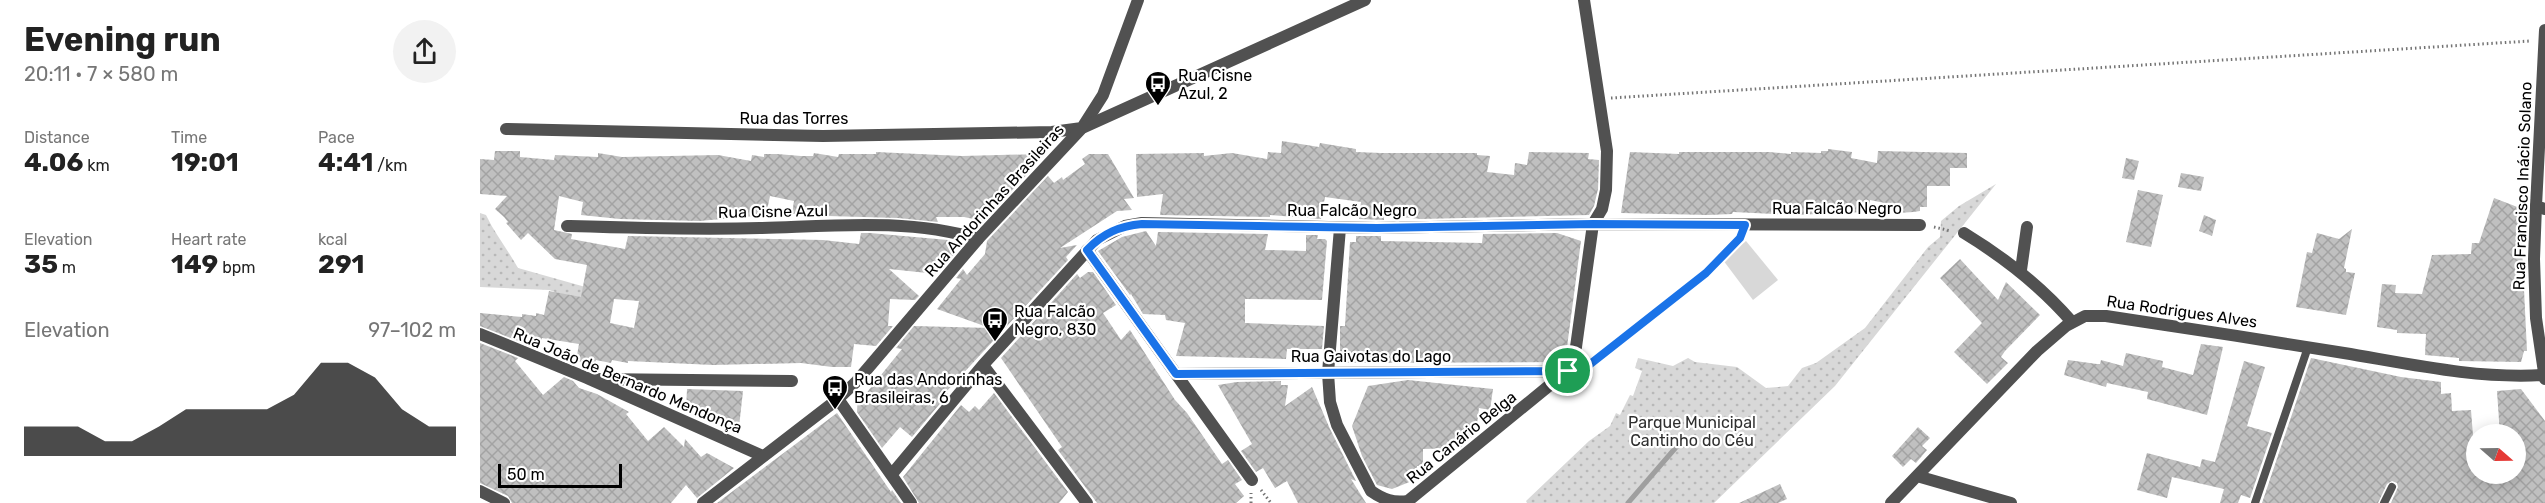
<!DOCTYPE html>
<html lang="en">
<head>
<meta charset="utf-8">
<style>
  body { margin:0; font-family:Rubik,sans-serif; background:#f2f2f2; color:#222; height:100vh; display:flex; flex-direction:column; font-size:22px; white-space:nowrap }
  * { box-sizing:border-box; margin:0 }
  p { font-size:20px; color:#767676 }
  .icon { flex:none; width:33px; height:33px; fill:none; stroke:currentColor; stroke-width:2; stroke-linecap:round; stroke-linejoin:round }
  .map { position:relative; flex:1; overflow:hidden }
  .panel { display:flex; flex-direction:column; background:#fff; width:480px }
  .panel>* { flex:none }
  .needle { width:39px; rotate:110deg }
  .tools { position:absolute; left:1986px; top:424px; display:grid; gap:12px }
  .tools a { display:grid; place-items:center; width:60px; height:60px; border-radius:50%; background:#fff; box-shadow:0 3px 15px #0003; font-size:30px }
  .scale { position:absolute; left:18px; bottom:15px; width:124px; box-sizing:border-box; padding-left:6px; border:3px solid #000; border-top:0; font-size:16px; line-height:21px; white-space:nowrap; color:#000; -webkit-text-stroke:4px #fff; paint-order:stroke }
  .pin { position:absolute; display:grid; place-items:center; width:51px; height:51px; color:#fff; margin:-26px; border:3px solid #fff; border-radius:50%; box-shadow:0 2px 6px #0007 }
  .round { display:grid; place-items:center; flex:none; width:63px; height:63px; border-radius:32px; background:#f2f2f2 }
  .overview { display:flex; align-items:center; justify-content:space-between; height:102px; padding:0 24px }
  h1 { font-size:33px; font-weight:700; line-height:45px }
  .stats { display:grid; grid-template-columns:repeat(3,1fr); gap:9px; height:102px; padding:6px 24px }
  .stats div { display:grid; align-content:center }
  .stats b { font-size:26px; font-weight:700 }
  .stats small { font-size:16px; font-weight:400 }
  .stats p { font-size:16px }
  .chart { height:168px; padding:12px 24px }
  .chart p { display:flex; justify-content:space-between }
  .chart svg { width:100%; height:108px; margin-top:6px; fill:#000; opacity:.7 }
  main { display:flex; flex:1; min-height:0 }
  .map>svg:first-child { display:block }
  .park { fill:url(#park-dots) }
  .pitch { fill:#d8d8d8 }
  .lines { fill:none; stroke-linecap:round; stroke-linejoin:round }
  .stream { stroke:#9f9f9f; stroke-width:5 }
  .building { fill:url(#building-cross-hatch); fill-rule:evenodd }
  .path { stroke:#737373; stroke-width:3; stroke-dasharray:1.5 3; stroke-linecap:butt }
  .service { stroke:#515151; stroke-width:8 }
  .minor { stroke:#515151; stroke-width:12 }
  .tertiary { stroke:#515151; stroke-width:12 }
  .route-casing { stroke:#fff; stroke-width:12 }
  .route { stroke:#1a73e8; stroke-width:8 }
  .labels { text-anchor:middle; stroke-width:4.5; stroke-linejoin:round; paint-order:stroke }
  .poi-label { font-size:16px; fill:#000; stroke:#fff; text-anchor:start }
  .street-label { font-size:16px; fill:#000; stroke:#fff }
  .park-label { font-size:16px; fill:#2f2f2f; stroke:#fff }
</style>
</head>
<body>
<main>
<section class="panel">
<div class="overview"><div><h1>Evening run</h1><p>20:11 · 7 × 580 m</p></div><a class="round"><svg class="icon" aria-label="share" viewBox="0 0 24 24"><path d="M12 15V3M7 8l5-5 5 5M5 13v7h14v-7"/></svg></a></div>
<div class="stats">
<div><p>Distance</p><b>4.06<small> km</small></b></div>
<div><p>Time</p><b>19:01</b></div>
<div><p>Pace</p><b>4:41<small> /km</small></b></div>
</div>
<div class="stats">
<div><p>Elevation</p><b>35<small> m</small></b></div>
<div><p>Heart rate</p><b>149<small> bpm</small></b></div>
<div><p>kcal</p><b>291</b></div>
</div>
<div class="chart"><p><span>Elevation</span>97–102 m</p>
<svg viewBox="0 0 160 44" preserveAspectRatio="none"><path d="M0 44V32L10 32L20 32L30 38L40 38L50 32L60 25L70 25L80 25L90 25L100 19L110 6L120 6L130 12L140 25L150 32L160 32V44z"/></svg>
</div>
</section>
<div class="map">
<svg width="2065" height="503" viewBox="0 0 2065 503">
  <defs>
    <pattern id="park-dots" width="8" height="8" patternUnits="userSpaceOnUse" patternTransform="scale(1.5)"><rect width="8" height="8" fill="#d8d8d8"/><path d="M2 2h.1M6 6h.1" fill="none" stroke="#b8b8b8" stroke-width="1.8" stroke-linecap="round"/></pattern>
    <pattern id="building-cross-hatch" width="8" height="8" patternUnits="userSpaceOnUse" patternTransform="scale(1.5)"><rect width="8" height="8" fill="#c0c0c0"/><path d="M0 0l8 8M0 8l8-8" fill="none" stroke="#a3a3a3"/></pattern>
  </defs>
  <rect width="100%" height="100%" fill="#fff"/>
  <path class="park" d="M1516 184 1355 386 1234 503H1047L1046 501 1109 441 1130 426 1136 413 1140 415 1150 395 1153 396 1162 371 1155 368 1158 358 1193 366 1208 358 1215 362 1257 367 1286 388 1308 386 1322 368 1336 363 1385 328 1448 247 1460 237 1461 221 1479 206Z
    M0 213 6 215C15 234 28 250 38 268L109 288 106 302 69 290 0 287Z"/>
  <path class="pitch" d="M1266 241 1298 280 1273 300 1243 260Z"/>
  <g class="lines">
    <path class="stream" d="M1148 503 1198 445"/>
  </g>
  <path class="building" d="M802 141 839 147 840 143 876 149V152L901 153H997V155L1010 156 1007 172 1034 175 1035 163 1047 165 1049 152 1109 153 1108 159 1119 160 1118 189 1114 206 1109 215 941 219 904 215V220L879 219 881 202 845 197 841 219 790 215V217L680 215 683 194 657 197 656 154 724 153V156L752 153 787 159 788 152 801 153Z
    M1348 149 1372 152 1371 158 1397 163 1398 151 1487 153V168H1470V186H1447V207H1440V211L1433 212 1418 213 1419 206 1390 200 1388 211 1371 213 1352 211V213L1318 215 1253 212 1252 214 1228 215 1141 213 1150 152 1199 154V152H1289L1311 154V152L1341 153V151H1348Z
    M15 151H40V157L74 160 75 155 118 157V153L142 157 238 155 271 161 272 155 284 157V154H297L321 156H333L334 153 358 157 359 154H396V152L482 156 561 154 552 166H555L503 221 484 217H456L458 222 418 218 348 216 349 212 312 214 314 201 290 196 286 215 219 221 140 219 101 215 103 202 79 196 74 230 92 234 91 239 145 249 148 236 343 240 379 244 381 233H390L468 240 475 253 457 274 409 269 439 296 435 300 410 299 408 326H413L396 346 374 344 371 367H352L321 363 233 365 148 361V363L132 360 131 363 116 360 115 365 96 361 99 344 62 338 59 349 0 326V313L42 317V314L56 316V313L64 315 69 291 101 297 107 265 75 259 48 233 41 240 26 223 28 222 24 217 15 209 27 196 0 194V159L14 160ZM134 299 159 301 154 328 130 323Z
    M609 154H628L654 198 644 199 652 210 637 211 580 248 597 245 586 257 588 260 466 392 468 394 432 437 420 427 402 448 377 412 378 392 384 396 422 349 416 348 434 326 510 328 457 309 481 279 476 278 483 269 487 275 505 254 507 241 568 176 574 183 582 177 583 180 605 164 602 159Z
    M1646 158 1659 161 1654 180 1642 178Z
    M1701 173 1724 177 1721 191 1698 187Z
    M1658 190 1683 195 1671 247 1646 242Z
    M2014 198 2040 208 2047 351H2044L2041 362 1979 361V358L1945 355 1946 334 1917 333V330L1897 327 1902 284 1916 285 1915 293 1942 294 1952 255 1991 254 1992 243H1999Z
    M1724 215 1736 220 1732 236 1719 231Z
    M1872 229 1864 268 1866 269V272L1875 273 1866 315 1816 307 1827 252 1832 253 1837 233 1859 239Z
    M666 231 676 246 678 232 788 234 785 250 826 251V235H838L837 239H845L847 241 842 300 765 299V323L844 326 842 349H807L806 359 696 356 705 323 686 320 685 315 663 314 651 294 650 295 618 251 642 237Z
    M1077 233 1101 241 1087 347 1082 362 860 363V326H865L870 242H876V236H901V241L1002 243 1003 234Z
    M1480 259 1518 300 1526 282 1560 315 1525 351 1521 357 1528 363 1507 384 1474 352 1502 323 1460 278Z
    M608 272H613L636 305 623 313 641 340 650 330 695 400 707 413 742 464 748 460 762 480 755 484 764 496 756 503H617L578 450 582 447 521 358 597 274 600 278Z
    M0 343 38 358 35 361 63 395 84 377 93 381 99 388 117 394 149 412 146 414 168 441 184 427 204 447 205 439 221 457 227 453 254 468 217 498 206 485 191 503H32L28 496 0 483Z
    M1721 344 1743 347 1727 415 1667 399 1668 392 1627 383 1626 387 1584 375 1588 360 1617 364H1620L1621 360 1643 366 1646 353 1683 361 1682 367 1713 375Z
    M1831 358 1921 377 1961 382V394L1971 393 1972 411 1991 410 1996 474H2036V435H2020L2017 391 2041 389 2065 421V503H1911L1918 487 1917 483 1912 481 1907 484 1898 503H1782Z
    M1764 361 1785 367 1767 426 1792 433 1770 498 1761 495 1758 503H1740L1744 489 1692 477 1687 498 1657 490 1667 453 1720 467 1722 459 1735 462Z
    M928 380 1013 389 1010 410 999 408 996 433 980 448 943 449V461L942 466H937V479L912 489 897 485 882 456 872 426 888 386Z
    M801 381V385H808L805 406 832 387 850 429 876 481 871 479 886 503H818L807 481 795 488 783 468 776 472 761 451 772 444 738 385 757 382Z
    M207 389 263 391 259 427 206 410Z
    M514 393 588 492 579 503H439L423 477 481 405 489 412 495 406 499 410Z
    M357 413 411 492 412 490 421 503H237Z
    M1438 427 1450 438 1442 446 1447 450 1436 463 1431 459 1423 467 1412 456Z
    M1300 484 1307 499 1298 503H1259Z"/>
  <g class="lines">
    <path class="path" d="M1131 98 2050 41
      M1454 227 1471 231
      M1104 367 1109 365 1226 273 1260 238
      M781 490 791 503
      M771 503V493"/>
    <path class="service" d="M1775 503 1828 347
      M1904 503 1912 487"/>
    <path class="minor" d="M26 129 343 136 572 132 602 128 623 95 658 0
      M2056 206 2054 259 2056 318 2065 379
      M87 226C152 228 215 230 280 228 352 226 429 218 498 239
      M860 228 848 373 850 402 857 425 891 491C904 500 913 503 928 501L1087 371 1096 347 1113 224 1122 209 1126 190 1127 151 1104 0
      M1484 233C1525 258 1560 285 1592 322
      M607 250 772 480
      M1541 270 1547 227
      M0 334 107 378 283 456
      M503 365 607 503
      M696 374 1087 371
      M112 379 312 381
      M358 399 431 503
      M412 474 503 365 617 240 645 226 662 223 896 228 1113 224 1440 225
      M1437 476 1531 503
      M0 491 24 503
      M1411 503 1557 351 1586 326 1605 316H1626C1705 328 1785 340 1864 353 1930 364 1996 379 2063 375"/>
    <path class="tertiary" d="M2065 30 2056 206 2065 209
      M223 503 358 399 377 381 498 239 602 128 885 0"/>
  </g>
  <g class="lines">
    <defs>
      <path id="route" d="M662 224 897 228 1113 224 1265 225 1260 238 1226 273 1109 365 1088 371 696 374 607 250C623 233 640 226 662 224Z"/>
    </defs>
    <use href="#route" class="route-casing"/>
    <use href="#route" class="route"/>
  </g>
  <defs>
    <symbol id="bus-pin" viewBox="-11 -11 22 30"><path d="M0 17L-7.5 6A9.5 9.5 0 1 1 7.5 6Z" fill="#000" stroke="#fff"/><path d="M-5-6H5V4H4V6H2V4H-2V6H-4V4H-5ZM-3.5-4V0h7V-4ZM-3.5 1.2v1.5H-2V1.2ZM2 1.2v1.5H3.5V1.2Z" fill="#fff"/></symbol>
  </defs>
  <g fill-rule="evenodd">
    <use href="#bus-pin" x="663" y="69" width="30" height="40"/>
    <use href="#bus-pin" x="500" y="305" width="30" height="40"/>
    <use href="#bus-pin" x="340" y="373" width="30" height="40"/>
  </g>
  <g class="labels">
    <g class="poi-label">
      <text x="698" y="81">Rua Cisne<tspan x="698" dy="18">Azul, 2</tspan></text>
      <text x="534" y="317">Rua Falcão<tspan x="534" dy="18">Negro, 830</tspan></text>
      <text x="374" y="385">Rua das Andorinhas<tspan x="374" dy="18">Brasileiras, 6</tspan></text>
    </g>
    <g class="street-label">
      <text x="314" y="124">Rua das Torres</text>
      <text transform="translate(2042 186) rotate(-88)" y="6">Rua Francisco Inácio Solano</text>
      <text transform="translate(514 200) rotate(-48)" y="6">Rua Andorinhas Brasileiras</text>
      <text x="1357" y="214">Rua Falcão Negro</text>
      <text x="872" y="216">Rua Falcão Negro</text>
      <text transform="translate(293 211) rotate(-1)" y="6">Rua Cisne Azul</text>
      <text transform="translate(1702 311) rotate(8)" y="6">Rua Rodrigues Alves</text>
      <text x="891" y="362">Rua Gaivotas do Lago</text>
      <text transform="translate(148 380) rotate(23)" y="6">Rua João de Bernardo Mendonça</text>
      <text transform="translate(981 437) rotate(-39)" y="6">Rua Canário Belga</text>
    </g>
    <g class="park-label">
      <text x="1212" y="428">Parque Municipal<tspan x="1212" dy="18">Cantinho do Céu</tspan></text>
    </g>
  </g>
</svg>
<div class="tools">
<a><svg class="needle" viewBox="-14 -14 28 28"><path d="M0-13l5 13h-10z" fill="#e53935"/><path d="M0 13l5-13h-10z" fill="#767676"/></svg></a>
</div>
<div class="scale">50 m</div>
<div class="pin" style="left:1088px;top:371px;background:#1e9e55"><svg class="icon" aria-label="arrive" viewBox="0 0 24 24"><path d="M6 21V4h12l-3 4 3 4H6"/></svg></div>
</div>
</main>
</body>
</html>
